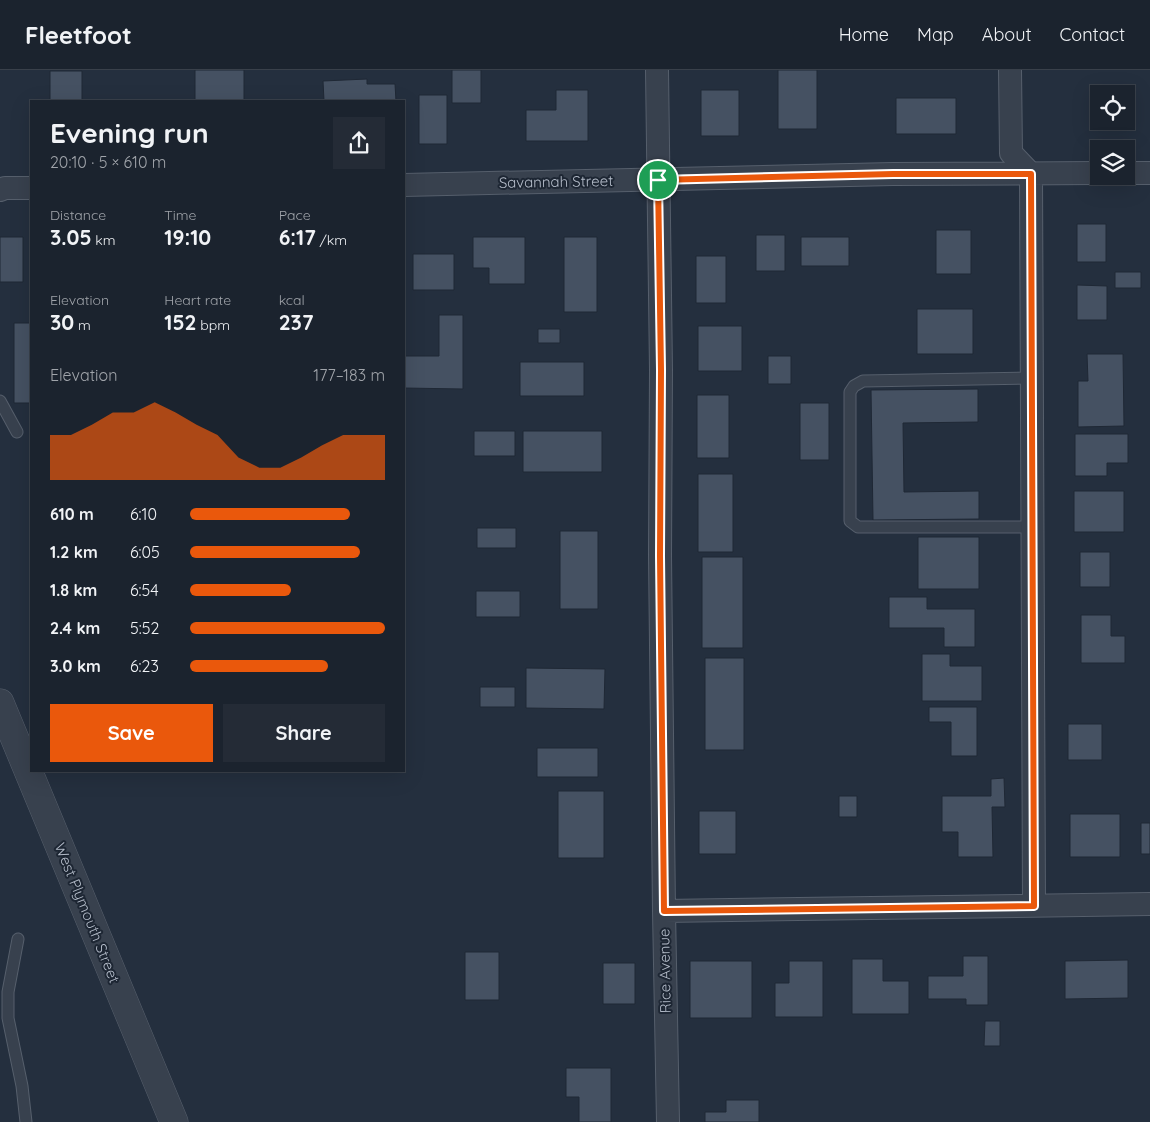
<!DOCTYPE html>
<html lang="en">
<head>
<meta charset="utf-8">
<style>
  body { margin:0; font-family:Quicksand,sans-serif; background:#242b36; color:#f1f3f6; height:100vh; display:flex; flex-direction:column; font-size:19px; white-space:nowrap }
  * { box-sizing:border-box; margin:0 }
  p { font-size:16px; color:#a0a4aa }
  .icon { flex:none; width:28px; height:28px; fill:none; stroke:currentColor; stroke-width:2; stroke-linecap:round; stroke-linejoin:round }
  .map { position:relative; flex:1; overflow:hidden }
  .side { position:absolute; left:30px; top:30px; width:375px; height:672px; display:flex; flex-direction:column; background:#1b232e; border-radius:0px; box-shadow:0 5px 20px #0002,0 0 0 1px #39404a }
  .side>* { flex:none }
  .buttons { position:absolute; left:1090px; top:15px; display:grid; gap:10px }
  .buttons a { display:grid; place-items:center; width:45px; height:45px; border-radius:0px; background:#1b232e; box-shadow:0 5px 20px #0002,0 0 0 1px #39404a; font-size:25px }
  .pin { position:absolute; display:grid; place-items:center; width:42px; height:42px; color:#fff; margin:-21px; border:2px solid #fff; border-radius:50%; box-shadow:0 1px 5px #0007 }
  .round { display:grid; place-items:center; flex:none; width:52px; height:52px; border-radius:0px; background:#242b36 }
  .head { display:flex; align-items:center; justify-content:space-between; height:85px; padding:0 20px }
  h1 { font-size:28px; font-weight:700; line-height:38px }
  .metrics { display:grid; grid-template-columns:repeat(3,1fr); gap:8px; height:85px; padding:5px 20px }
  .metrics div { display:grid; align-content:center }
  .metrics b { font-size:21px; font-weight:700 }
  .metrics small { font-size:14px; font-weight:400 }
  .metrics p { font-size:14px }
  .chart { height:140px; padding:10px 20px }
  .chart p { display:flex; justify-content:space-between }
  .chart svg { width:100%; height:90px; margin-top:5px; fill:#ea580c; opacity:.7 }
  .cta { display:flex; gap:10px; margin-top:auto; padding:10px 20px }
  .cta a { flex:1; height:58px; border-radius:0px; background:#ea580c; color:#fff; font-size:20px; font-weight:700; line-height:58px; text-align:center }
  .cta a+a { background:#242b36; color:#f1f3f6 }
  ul { padding:0 20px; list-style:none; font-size:16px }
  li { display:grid; grid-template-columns:80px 60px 1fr; align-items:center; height:38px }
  li i { height:12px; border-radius:6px; background:#ea580c }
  header { display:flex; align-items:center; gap:30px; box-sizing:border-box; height:70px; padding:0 25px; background:#1b232e; border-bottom:1px solid #39404a }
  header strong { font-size:24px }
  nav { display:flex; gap:28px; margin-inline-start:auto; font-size:18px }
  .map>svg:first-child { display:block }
  .building { fill:#455162; stroke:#1f2835 }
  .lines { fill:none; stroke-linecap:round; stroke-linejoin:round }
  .service-casing { stroke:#565f6c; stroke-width:13 }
  .minor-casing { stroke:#565f6c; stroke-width:24 }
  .tertiary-casing { stroke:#565f6c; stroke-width:29 }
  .service { stroke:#38414e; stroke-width:11 }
  .minor { stroke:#38414e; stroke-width:22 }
  .tertiary { stroke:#38414e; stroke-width:28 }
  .route-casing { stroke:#fff; stroke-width:10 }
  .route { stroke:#ea580c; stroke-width:6 }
  .labels { text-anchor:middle; stroke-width:4; stroke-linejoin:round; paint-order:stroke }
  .street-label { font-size:15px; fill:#b4bcc9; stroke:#1d2633 }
</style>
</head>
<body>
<header>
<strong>Fleetfoot</strong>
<nav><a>Home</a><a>Map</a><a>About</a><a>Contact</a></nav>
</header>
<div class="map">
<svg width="1150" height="1052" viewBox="0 0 1150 1052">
  <rect width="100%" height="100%" fill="#242f3e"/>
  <path class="building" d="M195 0H244V31H195Z
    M452 0H481V33H452Z
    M778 0H817V59H778Z
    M50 1H82V31H50Z
    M367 9V14H395L396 31H324L323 11Z
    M556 20H588V71H526V40H556Z
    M701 20H739V66H701Z
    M419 25H447V74H419Z
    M896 28H956V64H896Z
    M1077 154H1106V192H1077Z
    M936 160H971V204H936Z
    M756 165H785V201H756Z
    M0 167H23V212H0Z
    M473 167H525V214H489V198H473Z
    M564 167H597V242H564Z
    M801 167H849V196H801Z
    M413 184H454V220H413Z
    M696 186H726V233H696Z
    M1115 202H1141V218H1115Z
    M1077 215 1107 216V250H1077Z
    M917 239H973V284H917Z
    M439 245H463V319L404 318V286H439Z
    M14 253H31V333H14Z
    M698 256H742V301H698Z
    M538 259H560V273H538Z
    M1087 284H1123L1124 356 1078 357V311H1088Z
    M768 286H791V314H768Z
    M520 292H584V326H520Z
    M978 319V352L903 353 904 422 979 421V449L873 450 871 320Z
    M697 325H729V388H697Z
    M800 333H829V390H800Z
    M474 361H515V386H474Z
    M523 361H602V402H523Z
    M1075 364H1128V393H1107V406H1075Z
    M698 404H733V482H698Z
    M1074 421H1124V462H1074Z
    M477 458H516V478H477Z
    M560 461H598V539H560Z
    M918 467H979V519H918Z
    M1080 482H1110V517H1080Z
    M702 487H743V578H702Z
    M476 521H520V547H476Z
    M889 527H927V539H975V577H944V558H889Z
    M1081 545H1111V566H1125V593H1081Z
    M922 584H950V596H982V631H922Z
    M705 588H744V680H705Z
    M526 598 605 599 604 639 526 638Z
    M480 617H515V637H480Z
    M929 637H977V686H951V652H929Z
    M1068 654H1102V690H1068Z
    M537 678H598V707H537Z
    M1004 708 1005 737H992L993 787H958V762H942V726H991V709Z
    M558 721H604V788H558Z
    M839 726H857V747H839Z
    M699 741H736V784H699Z
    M1070 744H1120V787H1070Z
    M1141 753H1150V784H1141Z
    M465 882H499V930H465Z
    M963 886H988V935H966V929H928V906H963Z
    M852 889H883V911H909V944H852Z
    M1128 890V928L1065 929V891Z
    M690 891H752V948H690Z
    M789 891H823V947H775V913H789Z
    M603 893H635V934H603Z
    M985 951H1000V976H984Z
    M566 998H611V1052H579V1027H566Z
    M726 1030H759V1052H705V1042H726Z"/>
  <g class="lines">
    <defs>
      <path id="service" d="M1032 308 863 311 854 316 850 322V451L858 457H1032
        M0 331 17 362
        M18 869 8 922V948L22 1016 26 1052"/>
      <path id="minor" d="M657 0 661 300 660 486 664 841 668 1052
        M1010 0 1011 83 1031 104 1034 835
        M1126 103H1150
        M404 115 893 104 1099 103
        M0 120 5 118H31
        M664 841 1150 834"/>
      <path id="tertiary" d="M0 633 174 1052"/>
    </defs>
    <use href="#service" class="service-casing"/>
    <use href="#minor" class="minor-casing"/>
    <use href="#tertiary" class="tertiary-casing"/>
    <use href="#service" class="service"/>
    <use href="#minor" class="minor"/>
    <use href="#tertiary" class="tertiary"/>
  </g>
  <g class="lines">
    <defs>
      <path id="route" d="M893 104H1031L1034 836 664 841 660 486 661 300 658 110Z"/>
    </defs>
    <use href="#route" class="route-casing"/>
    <use href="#route" class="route"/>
  </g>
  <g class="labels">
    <g class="street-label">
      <text transform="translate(556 112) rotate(-1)" y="5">Savannah Street</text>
      <text transform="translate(87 843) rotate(68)" y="5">West Plymouth Street</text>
      <text transform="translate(665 901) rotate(-91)" y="5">Rice Avenue</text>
    </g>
  </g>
</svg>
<div class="buttons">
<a><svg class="icon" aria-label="locate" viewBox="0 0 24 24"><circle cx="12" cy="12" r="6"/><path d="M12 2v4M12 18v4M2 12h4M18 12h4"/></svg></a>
<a><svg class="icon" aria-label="layers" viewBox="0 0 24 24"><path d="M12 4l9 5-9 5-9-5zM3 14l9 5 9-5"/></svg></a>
</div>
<div class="pin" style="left:658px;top:110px;background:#1e9e55"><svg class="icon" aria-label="arrive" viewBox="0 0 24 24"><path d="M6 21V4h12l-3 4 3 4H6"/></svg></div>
<section class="side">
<div class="head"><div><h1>Evening run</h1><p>20:10 · 5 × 610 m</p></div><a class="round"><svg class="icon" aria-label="share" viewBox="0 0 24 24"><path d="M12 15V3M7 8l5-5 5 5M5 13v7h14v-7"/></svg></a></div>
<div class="metrics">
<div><p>Distance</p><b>3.05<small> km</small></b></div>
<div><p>Time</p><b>19:10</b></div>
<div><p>Pace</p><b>6:17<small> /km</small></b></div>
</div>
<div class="metrics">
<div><p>Elevation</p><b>30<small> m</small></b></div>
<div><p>Heart rate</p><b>152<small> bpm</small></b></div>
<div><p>kcal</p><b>237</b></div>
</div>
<div class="chart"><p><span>Elevation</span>177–183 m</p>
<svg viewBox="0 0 160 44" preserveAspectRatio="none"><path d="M0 44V22L10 22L20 17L30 11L40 11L50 6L60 11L70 17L80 22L90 33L100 38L110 38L120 33L130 27L140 22L150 22L160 22V44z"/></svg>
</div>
<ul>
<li><b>610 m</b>6:10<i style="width:82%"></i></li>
<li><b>1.2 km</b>6:05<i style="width:87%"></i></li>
<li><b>1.8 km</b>6:54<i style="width:52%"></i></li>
<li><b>2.4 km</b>5:52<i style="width:100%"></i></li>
<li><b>3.0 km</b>6:23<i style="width:71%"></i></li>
</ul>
<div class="cta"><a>Save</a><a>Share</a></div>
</section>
</div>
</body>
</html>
